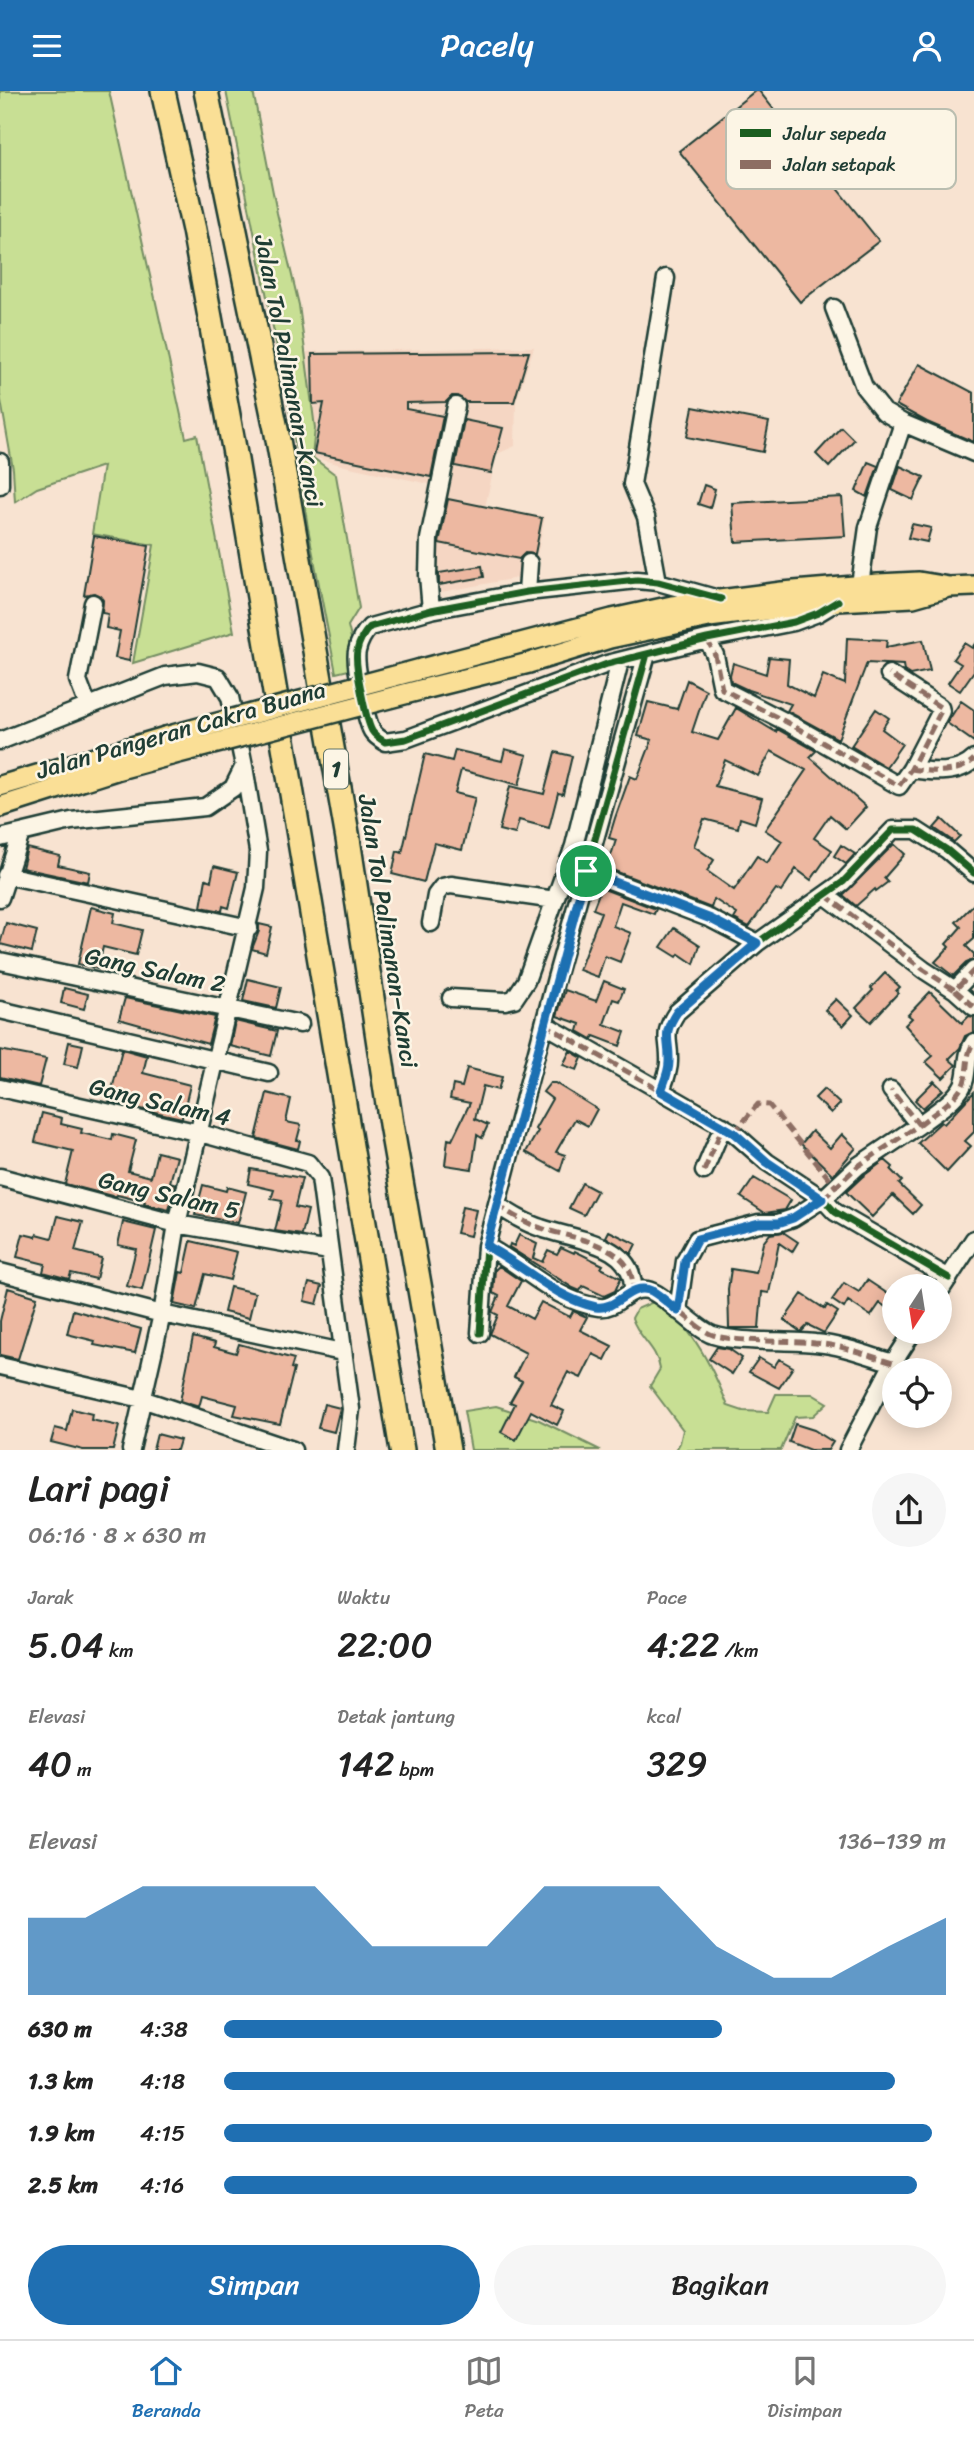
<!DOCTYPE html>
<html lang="id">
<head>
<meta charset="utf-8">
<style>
  body { margin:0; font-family:Sriracha,sans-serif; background:#f6f6f6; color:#222; height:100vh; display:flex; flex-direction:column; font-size:26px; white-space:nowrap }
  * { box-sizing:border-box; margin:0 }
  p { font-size:23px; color:#767676 }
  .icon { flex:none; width:38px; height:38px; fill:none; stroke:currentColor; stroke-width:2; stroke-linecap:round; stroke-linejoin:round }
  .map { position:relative; height:1359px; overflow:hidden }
  .panel { display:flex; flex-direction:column; background:#fff; flex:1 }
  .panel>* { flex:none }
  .needle { width:46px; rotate:192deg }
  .buttons { position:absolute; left:882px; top:1183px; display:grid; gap:14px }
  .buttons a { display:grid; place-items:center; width:70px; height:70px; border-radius:50%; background:#fff; box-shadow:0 4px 18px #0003; font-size:35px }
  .pin { position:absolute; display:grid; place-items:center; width:60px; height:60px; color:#fff; margin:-30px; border:4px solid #fff; border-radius:50%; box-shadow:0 2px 7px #0007 }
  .round { display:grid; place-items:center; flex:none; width:74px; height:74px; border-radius:37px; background:#f6f6f6 }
  .summary { display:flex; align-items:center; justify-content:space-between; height:119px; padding:0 28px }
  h1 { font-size:38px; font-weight:600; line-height:52px }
  .stats { display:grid; grid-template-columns:repeat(3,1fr); gap:10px; height:119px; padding:7px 28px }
  .stats div { display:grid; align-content:center }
  .stats b { font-size:35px; font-weight:600 }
  .stats small { font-size:19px; font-weight:400 }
  .stats p { font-size:19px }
  .chart { height:196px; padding:14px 28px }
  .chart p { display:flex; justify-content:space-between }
  .chart svg { width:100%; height:126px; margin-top:7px; fill:#1f6fb2; opacity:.7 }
  .primary-button { display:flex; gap:14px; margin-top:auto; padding:14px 28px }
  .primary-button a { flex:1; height:80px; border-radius:42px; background:#1f6fb2; color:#fff; font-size:28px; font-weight:600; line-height:80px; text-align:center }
  .primary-button a+a { background:#f6f6f6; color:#222 }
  ul { padding:0 28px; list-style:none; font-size:23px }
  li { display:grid; grid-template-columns:112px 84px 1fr; align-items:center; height:52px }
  li i { height:18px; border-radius:9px; background:#1f6fb2 }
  header { display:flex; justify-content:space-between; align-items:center; height:91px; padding:0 28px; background:#1f6fb2; color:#fff; font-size:32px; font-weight:600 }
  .tab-bar { display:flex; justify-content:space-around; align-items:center; height:98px; border-top:2px solid #e0e0e0; background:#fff; font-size:19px; color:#767676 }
  .tab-bar a { display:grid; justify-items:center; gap:4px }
  .tab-bar .current { color:#1f6fb2 }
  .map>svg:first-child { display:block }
  .built { fill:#f5d6c3 }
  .green { fill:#c8df94; stroke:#748e64; stroke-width:2 }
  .building { fill:#edb8a1; stroke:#1f3d34; stroke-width:2; fill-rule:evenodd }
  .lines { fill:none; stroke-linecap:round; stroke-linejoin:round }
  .minor-casing { stroke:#1f3d34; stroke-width:21 }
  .major-casing { stroke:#1f3d34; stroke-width:24 }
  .highway-casing { stroke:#1f3d34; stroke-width:28 }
  .minor { stroke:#fcf5e5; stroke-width:16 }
  .major { stroke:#fadf96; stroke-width:19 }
  .highway { stroke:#fadf96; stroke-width:23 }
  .major-bridge-casing { stroke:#1f3d34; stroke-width:24; stroke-linecap:butt }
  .major-bridge { stroke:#fadf96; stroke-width:19 }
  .quiet { stroke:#8d6e63; stroke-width:5; stroke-dasharray:10 5; stroke-linecap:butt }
  .cycleway-casing { stroke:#fcf5e5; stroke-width:11 }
  .cycleway { stroke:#1b5e20; stroke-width:7 }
  .route-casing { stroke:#fff; stroke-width:14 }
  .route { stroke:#1f6fb2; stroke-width:9 }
  .labels { text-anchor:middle; stroke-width:5; stroke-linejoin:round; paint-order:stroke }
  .shield { fill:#fcf5e5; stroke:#617469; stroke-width:2 }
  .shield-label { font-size:23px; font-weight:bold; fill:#1f3d34 }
  .street-label { font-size:24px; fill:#1f3d34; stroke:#fcf5e5 }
  .key { fill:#fcf5e5; stroke:#babeb0; stroke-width:2 }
  .key-label { font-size:19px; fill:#1f3d34 }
</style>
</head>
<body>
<header><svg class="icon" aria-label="menu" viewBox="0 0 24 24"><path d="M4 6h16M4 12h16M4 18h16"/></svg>Pacely<svg class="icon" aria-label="person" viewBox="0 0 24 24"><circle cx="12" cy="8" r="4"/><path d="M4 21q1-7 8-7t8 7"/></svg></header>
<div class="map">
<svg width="974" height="1359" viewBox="0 0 974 1359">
  <rect width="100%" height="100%" fill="#f8e3d1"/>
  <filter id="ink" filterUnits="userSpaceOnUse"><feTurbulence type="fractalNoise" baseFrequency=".0143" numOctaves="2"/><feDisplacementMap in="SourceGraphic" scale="14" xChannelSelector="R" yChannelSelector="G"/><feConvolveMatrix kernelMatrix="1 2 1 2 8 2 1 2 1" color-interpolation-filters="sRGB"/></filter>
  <g filter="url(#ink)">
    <path class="built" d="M534 256 516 310 515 355 497 363 485 416 545 426 533 484 420 505 418 482 434 394 345 375 312 366 315 337 307 261Z"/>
    <path class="green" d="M0 0H109L186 347 197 344 234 541 133 572 154 454 92 443 103 375 37 397 15 411 13 378 0 304Z
      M226 0H253L277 122 299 214 315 337 312 366 336 384 359 517 348 535 352 551 353 578 336 582 308 437 292 332Z
      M653 1211C688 1225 714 1280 728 1315L743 1320 768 1321 776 1303H812L827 1312 813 1325 795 1326 781 1359H676L680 1352 683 1339 650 1295 660 1278C657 1256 639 1248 632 1227L637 1218Z
      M496 1315 539 1329 600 1359H471L464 1320Z"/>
    <path class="building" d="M755 0H759L879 150 800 211 679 60Z
      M529 261 514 311H466L457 305H452L446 311 406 312V318L443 325 431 386 314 362 324 312 313 313 312 263Z
      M919 273 974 302V351L927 331 896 314Z
      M693 316 769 331 763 361 687 346Z
      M464 329 503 337 491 382 455 375Z
      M841 336 854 349 829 376 816 363Z
      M868 371 878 375 867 406 856 400Z
      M900 375 924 386 913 409 892 399Z
      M704 394 715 398 710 417 698 413Z
      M842 406 845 445 735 451 732 412Z
      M448 408 542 427 535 463 525 462 519 468 439 452Z
      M912 433 931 437 927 451 908 447Z
      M94 445 149 455 129 570 115 567 120 540 106 537 108 523 102 522 103 509 100 505 94 502 84 504Z
      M482 475 484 486 439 494V482Z
      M847 547 887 549 886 556 923 549 930 580 910 584 904 580 903 574 867 572 838 648 787 620 791 613 748 599 731 591 730 584 733 572 766 583 769 566 789 568 787 593 814 607 823 584 845 593Z
      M964 552 972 557 974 554V580L960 600 948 592 961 573 953 568Z
      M687 589 706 599 692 641 718 649 736 617 776 641 777 638 816 660 810 666 866 716 846 738 830 724 814 747 832 759 811 789 796 778 781 801 776 798 749 836 734 828 737 823 714 808 711 817 607 777 616 749 609 747 615 727 630 685 637 688 652 649 638 645 648 611 677 618ZM771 660 806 679 765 739 782 750 767 772 757 765 734 799 707 780 714 769 694 755 704 728 738 737 740 727 755 732 762 707 715 695 725 669 758 685Z
      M961 610 974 619V651L947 632Z
      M876 618 889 627 882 638 902 653 886 676 851 655Z
      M505 658 527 664 519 694 461 679 455 702 475 707 462 759 434 752 424 791 392 783 397 760 402 762 425 663 452 670 455 659 502 670Z
      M555 661 572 665 563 703 558 702 549 737 519 729 515 743 499 739 510 695 544 703Z
      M942 728 960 745 954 751 934 737Z
      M894 753 905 763 884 787 888 791 876 800 875 798 856 815 843 804Z
      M841 754 855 763 846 773 834 765Z
      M27 757 60 765 58 774 90 781 88 791 22 777Z
      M214 775 238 781 229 817 223 815 222 820 201 816 206 788 211 790Z
      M601 797 656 818 654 823 621 811 613 835 631 842 620 871 605 865 598 886 579 879 601 821 593 818Z
      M974 813V848L966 855 974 863V869L966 872 953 885 935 871 949 856 946 853 961 836 956 831Z
      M91 816 115 822 113 832 142 839 136 864 103 856 98 878 78 873Z
      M6 832 37 840 32 861 0 853Z
      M259 833 272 836 266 862 252 858 259 840Z
      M674 837 700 854 694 873 679 863 677 866 661 856Z
      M885 882 900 896 896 900 898 902 871 931 856 917 873 899 871 897Z
      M248 888 281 896 276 917 243 910Z
      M604 890 624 898 619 910 613 908 604 933 625 941 620 955 594 945 592 948 578 940 580 933 557 925 565 899 596 910Z
      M64 897 88 903 84 918 61 912Z
      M930 901 962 932 969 925 974 926V941L965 945 960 957 949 968 956 974 943 987 926 971 933 965 905 934 912 927 908 924Z
      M125 907 215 926 208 953 119 928Z
      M836 908 853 924 843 935 825 919Z
      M235 930 277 940 271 965 230 955Z
      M69 951 83 954 78 976 64 973Z
      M122 958 147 965 143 982 190 994 182 1027 109 1011Z
      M0 959 46 968 39 995 0 986Z
      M570 960 582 967 577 979 563 974Z
      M467 977 502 986 498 999 483 995 475 1028 488 1034 482 1047 477 1044 472 1078 445 1074 448 1048 452 1049 470 1012 450 1008 453 994 462 996Z
      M934 990 943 999 923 1017 915 1009Z
      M550 992H555L597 1018 588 1035 575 1028 556 1061 565 1064 560 1080 526 1061 538 1040 535 1038 552 1008 543 1001Z
      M824 998 840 1013 831 1022 815 1007Z
      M974 1001V1041L965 1050 971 1055 947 1081 918 1052 941 1031 944 1033Z
      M267 1002 291 1008 286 1031 301 1034 297 1049 300 1050 298 1058 256 1047Z
      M42 1022 62 1027 61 1033 82 1038 81 1042 112 1049 113 1043 136 1049 128 1080 151 1086 157 1061 177 1066 170 1091 176 1093 169 1119 144 1113 145 1111 117 1104 116 1106 65 1093 73 1060 35 1051Z
      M812 1040 830 1057 842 1043 856 1057 833 1084 801 1053Z
      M885 1069 893 1076 891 1079 902 1090 899 1093 921 1114 913 1123 893 1104 872 1126 846 1101 862 1086Z
      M251 1078 302 1087 295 1116 308 1119 302 1144 275 1140 282 1110 271 1108 274 1099 248 1093Z
      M754 1087 791 1109 785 1119 765 1122 741 1106Z
      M582 1092 597 1100 584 1124 569 1117Z
      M203 1094 226 1100 227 1096 246 1101 238 1132 195 1124Z
      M462 1116 476 1119 470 1145 456 1142Z
      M58 1125 83 1131 75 1160 101 1167 96 1188 71 1182 69 1188 43 1181 45 1173 17 1166 23 1143 36 1146 37 1143 52 1147Z
      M123 1131 156 1139 142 1199 127 1195 136 1158 118 1154Z
      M609 1140 636 1153 631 1163 606 1146Z
      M783 1141 798 1151 792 1161 779 1152 769 1202 762 1201 759 1237H729L728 1198 731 1178 756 1182 763 1152 770 1143Z
      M519 1144 537 1153 533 1167 542 1171 548 1159 557 1163 561 1156 574 1162 575 1160 603 1174 601 1177 621 1187 615 1200 604 1205 583 1195 580 1200 573 1197 509 1156 510 1153 514 1155Z
      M191 1150 237 1161 230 1189 205 1183 196 1218 174 1213 180 1181 184 1182Z
      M499 1175 521 1190 508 1215 532 1228 541 1211 570 1226 573 1220 587 1226 580 1239 612 1255 605 1269 593 1263 581 1287 568 1281 551 1314 564 1320 557 1334 531 1320 516 1349 501 1341 515 1313 510 1311 522 1290 514 1286 526 1262 490 1243 498 1224 492 1221 499 1205 493 1202 495 1179Z
      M867 1189 894 1207V1222L880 1212 871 1225 848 1210 844 1217 832 1209 844 1192 859 1201Z
      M309 1192 322 1195 317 1213 304 1210Z
      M230 1196 255 1202 249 1227 224 1221Z
      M8 1197 37 1206 18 1268 0 1264V1230Z
      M802 1203 825 1218 827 1214 838 1221 824 1242 808 1234 801 1241 784 1229Z
      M73 1219 141 1238 135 1262 94 1254 95 1250 67 1243Z
      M193 1246 215 1252 214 1256 236 1262 239 1253 294 1268 291 1277 294 1278 280 1333 234 1324 237 1314 202 1305 199 1316 180 1310Z
      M717 1256 729 1258 742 1267 732 1283 709 1268Z
      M759 1267 774 1276 779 1268 793 1276 779 1297 749 1281Z
      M324 1313 340 1317 334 1341 318 1337Z
      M72 1318 92 1323 91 1329 119 1335 113 1359H83L51 1351 55 1337 67 1340Z
      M795 1333 814 1339 833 1351 828 1359H810L789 1351Z
      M157 1343 180 1349 177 1359H153Z"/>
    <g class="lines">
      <defs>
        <path id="minor" d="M834 217 864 296 884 321 903 332 974 362
          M0 371V394
          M658 491 646 426 632 393 666 187
          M860 494 868 436 903 332
          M527 501 529 472
          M715 507 658 491 637 489 527 501 431 519 370 536C363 543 359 550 357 560 354 572 366 629 372 640 375 645 380 648 385 651L406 648 607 573 707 548 794 531 818 522 833 513
          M431 519 428 484 429 448 456 315
          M707 548 715 564 722 598 792 634 899 695 911 678 941 620 940 616 889 583
          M88 615 78 589 93 512
          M0 650 165 585 198 581 218 586 230 606 244 675 233 697 205 716 71 730 0 747
          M911 678C931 681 959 684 974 668
          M586 780 711 828 757 852
          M6 784 249 837
          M825 804 924 879 955 899 974 879
          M0 807 21 742
          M431 832 436 804 442 796 451 794 555 809
          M0 870 300 933
          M955 899 974 916
          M451 907 505 910 514 908 526 890 574 755 620 570
          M0 919 269 982
          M544 933 661 1000
          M0 997 200 1042 308 1072 320 1087 351 1318 346 1359
          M919 1034C933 1022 961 1007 965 988 968 975 966 962 974 951
          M704 1080 723 1035
          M0 1086 177 1133 329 1160
          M497 1114C511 1123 525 1132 541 1137 575 1149 635 1152 633 1199
          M486 1155C523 1174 556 1211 599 1216 617 1219 627 1195 647 1199 663 1201 695 1238 713 1244 739 1252 787 1249 815 1252 842 1254 867 1264 893 1272
          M0 1181 162 1223 342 1261
          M949 1187 835 1121 823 1108 767 1071 734 1042 661 1000C664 991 669 981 669 971 670 947 661 945 677 921L757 852 843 791 893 739H916L947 759 974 782
          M940 1200 974 1148
          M678 1220 685 1170 697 1148 759 1132H778L793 1127 823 1108 858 1075 919 1034 891 999
          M480 1242 486 1155 556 887 647 563
          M0 1275 142 1308 293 1359
          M131 1359 162 1223 177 1133 256 797 258 760 244 675
          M848 1359 893 1272 913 1241"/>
        <path id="major" d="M421 578 612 528 672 515 782 501 878 493 919 491 949 496 974 495
          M424 598 529 572 610 547 709 526 838 510 913 506 945 497
          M0 695 165 646
          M0 716 116 679 171 664"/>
        <path id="highway" d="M163 0 194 139 234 357 402 1359
          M206 0 277 343 297 457 348 748 391 1033 448 1359"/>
      </defs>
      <use href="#minor" class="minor-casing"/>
      <use href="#major" class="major-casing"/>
      <use href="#highway" class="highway-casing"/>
      <use href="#minor" class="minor"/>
      <use href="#major" class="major"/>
      <use href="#highway" class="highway"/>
      <defs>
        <path id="major-bridge" d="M165 646 421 578
          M171 664 424 598"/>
      </defs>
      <use href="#major-bridge" class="major-bridge-casing"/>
      <use href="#major-bridge" class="major-bridge"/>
      <path class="quiet" d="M707 548 715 564 722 598 792 634 899 695 911 678 941 620 940 616 889 583
        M911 678C931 681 959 684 974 668
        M586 780 711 828 757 852
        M825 804 924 879 955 899 974 879
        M955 899 974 916
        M544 933 661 1000
        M919 1034C933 1022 961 1007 965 988 968 975 966 962 974 951
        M734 1042 758 1013 769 1014 836 1096
        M704 1080 723 1035
        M497 1114C511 1123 525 1132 541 1137 575 1149 635 1152 633 1199
        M486 1155C523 1174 556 1211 599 1216 617 1219 627 1195 647 1199 663 1201 695 1238 713 1244 739 1252 787 1249 815 1252 842 1254 867 1264 893 1272
        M678 1220 685 1170 697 1148 759 1132H778L793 1127 823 1108 858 1075 919 1034 891 999"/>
      <defs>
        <path id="cycleway" d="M721 508 658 491 637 489 527 501 431 519 370 536C363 543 359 550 357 560 354 572 366 629 372 640 375 645 380 648 385 651L406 648 607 573 707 548 794 531 818 522 838 510
          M949 1187 835 1121 823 1108 767 1071 734 1042 661 1000C664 991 669 981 669 971 670 947 661 945 677 921L757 852 843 791 893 739H916L947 759 974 782
          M480 1242 486 1155 556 887 647 563"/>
      </defs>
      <use href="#cycleway" class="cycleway-casing"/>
      <use href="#cycleway" class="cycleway"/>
    </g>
  </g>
  <g class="lines" filter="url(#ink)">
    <defs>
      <path id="route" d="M586 780 711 828 757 852 677 921C661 945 670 947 669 971 669 981 664 991 661 1000L734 1042 767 1071 822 1108 793 1127 778 1132H759L697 1148 685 1170 678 1220C670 1214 661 1205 652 1200 630 1190 617 1220 596 1216 554 1207 524 1174 486 1155Z"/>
    </defs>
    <use href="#route" class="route-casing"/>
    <use href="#route" class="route"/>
  </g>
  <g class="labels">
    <rect class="shield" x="324" y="658.5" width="24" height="39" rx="5"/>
    <g class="shield-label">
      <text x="336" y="686">1</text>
    </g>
    <g class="street-label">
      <text transform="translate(289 280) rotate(79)" y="8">Jalan Tol Palimanan–Kanci</text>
      <text transform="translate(181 639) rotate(-16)" y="8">Jalan Pangeran Cakra Buana</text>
      <text transform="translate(388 840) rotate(81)" y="8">Jalan Tol Palimanan–Kanci</text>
      <text transform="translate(155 879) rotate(12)" y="8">Gang Salam 2</text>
      <text transform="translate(160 1011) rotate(13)" y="8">Gang Salam 4</text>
      <text transform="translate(169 1104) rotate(13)" y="8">Gang Salam 5</text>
    </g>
  </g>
  <rect x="726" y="18" width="230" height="80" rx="10" class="key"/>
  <rect x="740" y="38" width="31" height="8" fill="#1b5e20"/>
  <rect x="740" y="69" width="31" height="9" fill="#8d6e63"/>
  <g class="key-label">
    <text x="783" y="49">Jalur sepeda</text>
    <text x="783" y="80">Jalan setapak</text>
  </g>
</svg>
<div class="buttons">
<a><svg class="needle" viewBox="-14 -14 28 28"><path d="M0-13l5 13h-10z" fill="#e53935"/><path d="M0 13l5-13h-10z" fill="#767676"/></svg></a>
<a><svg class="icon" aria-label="locate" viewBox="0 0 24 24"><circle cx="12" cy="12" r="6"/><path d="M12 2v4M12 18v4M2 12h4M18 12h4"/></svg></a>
</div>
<div class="pin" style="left:586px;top:780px;background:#1e9e55"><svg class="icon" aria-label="arrive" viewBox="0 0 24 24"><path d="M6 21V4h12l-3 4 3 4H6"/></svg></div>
</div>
<section class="panel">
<div class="summary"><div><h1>Lari pagi</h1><p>06:16 · 8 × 630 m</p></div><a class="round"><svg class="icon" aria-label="share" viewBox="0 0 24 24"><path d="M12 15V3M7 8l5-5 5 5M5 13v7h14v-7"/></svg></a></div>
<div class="stats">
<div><p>Jarak</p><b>5.04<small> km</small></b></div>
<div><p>Waktu</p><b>22:00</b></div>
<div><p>Pace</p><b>4:22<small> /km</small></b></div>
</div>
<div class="stats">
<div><p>Elevasi</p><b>40<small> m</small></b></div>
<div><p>Detak jantung</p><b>142<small> bpm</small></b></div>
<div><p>kcal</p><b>329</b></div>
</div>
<div class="chart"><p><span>Elevasi</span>136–139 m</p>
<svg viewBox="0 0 160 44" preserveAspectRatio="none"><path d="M0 44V17L10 17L20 6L30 6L40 6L50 6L60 27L70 27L80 27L90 6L100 6L110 6L120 27L130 38L140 38L150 27L160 17V44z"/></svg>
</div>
<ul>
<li><b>630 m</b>4:38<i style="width:69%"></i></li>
<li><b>1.3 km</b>4:18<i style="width:93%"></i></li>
<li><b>1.9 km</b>4:15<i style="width:98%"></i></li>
<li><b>2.5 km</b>4:16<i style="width:96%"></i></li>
</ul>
<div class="primary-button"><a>Simpan</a><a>Bagikan</a></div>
</section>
<nav class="tab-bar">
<a class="current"><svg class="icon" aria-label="home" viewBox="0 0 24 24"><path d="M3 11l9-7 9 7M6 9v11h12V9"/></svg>Beranda</a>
<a><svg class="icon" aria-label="map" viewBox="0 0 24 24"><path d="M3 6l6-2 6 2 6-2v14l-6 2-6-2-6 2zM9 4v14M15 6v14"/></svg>Peta</a>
<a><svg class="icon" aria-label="saved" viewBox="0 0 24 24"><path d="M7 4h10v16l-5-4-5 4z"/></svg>Disimpan</a>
</nav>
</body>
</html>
